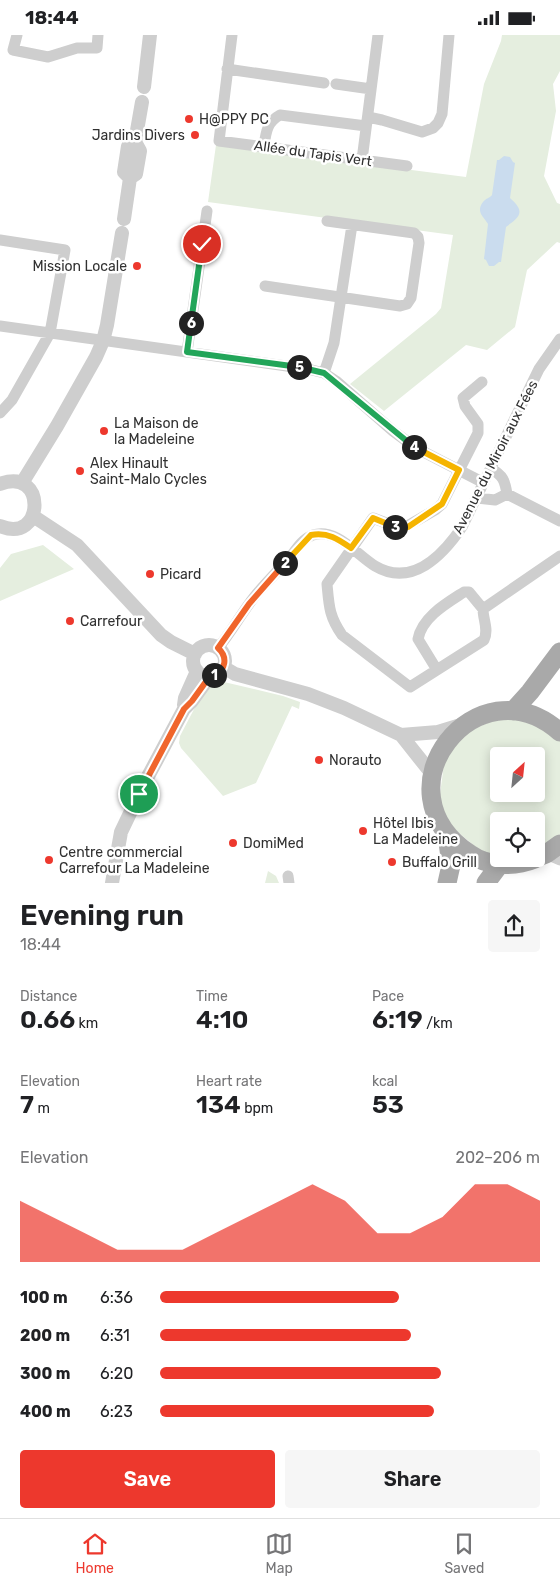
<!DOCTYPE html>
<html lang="en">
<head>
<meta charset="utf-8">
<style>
  body { margin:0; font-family:Rubik,sans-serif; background:#f6f6f6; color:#202124; height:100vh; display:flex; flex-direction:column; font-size:19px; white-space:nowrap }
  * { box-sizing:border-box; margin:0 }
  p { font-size:16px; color:#757577 }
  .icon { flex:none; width:28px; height:28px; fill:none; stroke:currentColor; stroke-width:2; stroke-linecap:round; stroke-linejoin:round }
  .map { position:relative; height:848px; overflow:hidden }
  .side { display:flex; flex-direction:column; background:#fff; flex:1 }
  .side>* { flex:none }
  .needle { width:32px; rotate:27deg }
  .fabs { position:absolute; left:490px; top:712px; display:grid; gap:10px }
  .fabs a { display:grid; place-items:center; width:55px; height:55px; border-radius:5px; background:#fff; box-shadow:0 2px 12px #0003; font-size:25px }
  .pin { position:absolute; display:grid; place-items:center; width:42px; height:42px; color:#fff; margin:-21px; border:2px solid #fff; border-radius:50%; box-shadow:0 1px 5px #0007 }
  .km { position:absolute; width:25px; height:25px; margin:-12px; border-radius:50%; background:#222; color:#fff; font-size:14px; line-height:25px; text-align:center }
  .round { display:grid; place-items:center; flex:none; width:52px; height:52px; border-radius:5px; background:#f6f6f6 }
  .summary { display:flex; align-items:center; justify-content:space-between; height:85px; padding:0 20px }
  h1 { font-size:28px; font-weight:600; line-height:38px }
  .stats { display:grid; grid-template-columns:repeat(3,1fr); gap:8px; height:85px; padding:5px 20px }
  .stats div { display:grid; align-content:center }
  .stats b { font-size:25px; font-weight:600 }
  .stats small { font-size:14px; font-weight:400 }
  .stats p { font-size:14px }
  .chart { height:140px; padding:10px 20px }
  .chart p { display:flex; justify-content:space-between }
  .chart svg { width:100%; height:90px; margin-top:5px; fill:#ed382d; opacity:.7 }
  .primary-button { display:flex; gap:10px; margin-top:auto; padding:10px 20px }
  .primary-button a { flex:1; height:58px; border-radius:5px; background:#ed382d; color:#fff; font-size:20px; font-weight:600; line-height:58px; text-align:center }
  .primary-button a+a { background:#f6f6f6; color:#202124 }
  ul { padding:0 20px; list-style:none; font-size:16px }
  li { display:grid; grid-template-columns:80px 60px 1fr; align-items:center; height:38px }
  li i { height:12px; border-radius:6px; background:#ed382d }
  .status { display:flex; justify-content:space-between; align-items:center; height:35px; padding:0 25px; background:#fff; direction:ltr }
  .status svg { height:14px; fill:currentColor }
  .tabs { display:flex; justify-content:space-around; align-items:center; height:70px; border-top:1px solid #e0e0e0; background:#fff; font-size:14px; color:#757577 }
  .tabs a { display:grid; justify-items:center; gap:2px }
  .tabs .active { color:#ed382d }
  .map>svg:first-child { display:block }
  .green { fill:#e5eedf; fill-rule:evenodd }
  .water { fill:#cadcee }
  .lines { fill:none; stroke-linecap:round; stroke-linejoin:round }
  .minor { stroke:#cecece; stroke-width:11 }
  .tertiary { stroke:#cecece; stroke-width:14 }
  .primary { stroke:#a9a9a9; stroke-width:19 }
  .split-1-casing { stroke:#fff; stroke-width:10 }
  .split-2-casing { stroke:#fff; stroke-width:10 }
  .split-3-casing { stroke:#fff; stroke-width:10 }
  .split-4-casing { stroke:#fff; stroke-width:10 }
  .split-5-casing { stroke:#fff; stroke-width:10 }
  .split-6-casing { stroke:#fff; stroke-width:10 }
  .split-7-casing { stroke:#fff; stroke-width:10 }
  .split-1 { stroke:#f0652b; stroke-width:6 }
  .split-2 { stroke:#f0652b; stroke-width:6 }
  .split-3 { stroke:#f5b400; stroke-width:6 }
  .split-4 { stroke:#f5b400; stroke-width:6 }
  .split-5 { stroke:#22a559; stroke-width:6 }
  .split-6 { stroke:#22a559; stroke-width:6 }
  .split-7 { stroke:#22a559; stroke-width:6 }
  .poi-dot { fill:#ed382d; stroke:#fff; stroke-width:2 }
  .labels { text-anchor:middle; stroke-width:5; stroke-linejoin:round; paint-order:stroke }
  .poi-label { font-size:14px; fill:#313131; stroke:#fff; text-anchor:start }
  .street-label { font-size:14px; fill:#313131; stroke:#fff }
</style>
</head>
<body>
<div class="status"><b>18:44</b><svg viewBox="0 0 49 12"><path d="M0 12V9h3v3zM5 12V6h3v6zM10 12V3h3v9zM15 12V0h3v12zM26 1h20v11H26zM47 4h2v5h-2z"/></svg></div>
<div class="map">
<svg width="560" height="848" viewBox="0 0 560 848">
  <rect width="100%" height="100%" fill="#fff"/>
  <path class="green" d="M502 0H560V36L553 49 556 76 544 141 557 168 560 169V208L557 207 527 235 515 292 487 315 466 310 384 376 350 349 436 279 441 273 453 200 208 167 216 110 466 142 484 49 501 6Z
    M43 510 74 534 0 566V533L11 519Z
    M224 647 283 661 300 667 299 674 292 671 256 748 223 761 181 713 179 708 180 701 203 657 209 651Z
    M500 682 523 683 560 705V799L549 810 536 816V786H499V822L483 818 447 788 439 767 445 721 458 702ZM499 721H536V759H499Z
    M268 836 276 841 279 848H265Z"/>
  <path class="water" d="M504 121 510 122 513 127 515 128 510 163C512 165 516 168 518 172 524 182 510 188 506 192L501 227H499L494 231H489L486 225 484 224 488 189C485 183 475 177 483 167 486 163 490 163 492 160L497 125H499Z"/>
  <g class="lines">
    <path class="minor" d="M17 0 13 15 48 22 77 13H97L98 0
      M232 0 219 106 407 131
      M227 34 324 48
      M336 49 371 54
      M368 82 382 85 422 97 433 93 438 88 442 79 449 0
      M264 111C266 97 267 87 280 80L366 91
      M362 125 378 0
      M0 205 65 215 50 298 12 365 0 378
      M265 251 400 271 407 269 411 263 419 208 418 202 414 198 327 186
      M0 291 308 334 324 338 336 346 393 396 416 413 484 448
      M187 317 207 176
      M324 338 334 308 352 190
      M482 347 463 363 465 371 478 389V398L442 469 435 475 402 494 373 483 327 549C329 571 329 581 342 600L410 652 484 605C489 594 483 585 483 574L560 521
      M491 434C503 440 505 446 507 459
      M507 459 560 486
      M477 463 495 465 507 459
      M218 613C230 599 238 584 249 569 260 553 275 539 289 524 295 516 303 503 313 500 336 492 358 521 375 531 412 553 443 520 462 492L539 334 560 304
      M437 635 418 604C422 582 447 568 464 557H469L483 574
      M546 819 560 825
      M288 841 289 848"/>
    <path class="tertiary" d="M144 52 150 0
      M130 143 136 139 140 116 135 107 142 67
      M130 143 124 137 128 111 135 107
      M124 184 130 143
      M22 448 57 391 96 322 103 306 107 290 122 198
      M0 449C47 431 45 510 0 491
      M33 481 77 510 161 600 171 607 195 619
      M193 626a16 16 0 1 1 32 0a16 16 0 1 1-32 0Z
      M223 632 235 639 308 659 344 673 401 700 432 739
      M184 670 185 663 197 636
      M401 700 438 697 464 689
      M112 848 121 797 145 747 184 674 192 666 210 641"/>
    <path class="primary" d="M513 676 530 657 560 617
      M447 800 451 830 447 848
      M536 823 546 819 560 809
      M535 824C515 832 488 832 470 819 373 755 477 624 560 697
      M486 848 500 829"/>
  </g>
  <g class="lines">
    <defs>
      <path id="split-1" d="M139 759 184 674 192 666 210 641 214 640"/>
      <path id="split-2" d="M214 640C226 635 228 622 218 613L249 569 285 528"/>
      <path id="split-3" d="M285 528 311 500C328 497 338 504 351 513L373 483 395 492"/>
      <path id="split-4" d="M395 492 402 494 408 492 442 469 459 435 414 412"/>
      <path id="split-5" d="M299 332 324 338 414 412"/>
      <path id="split-6" d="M191 288 187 317 299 332"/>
      <path id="split-7" d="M191 288 202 209"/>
    </defs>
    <use href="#split-1" class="split-1-casing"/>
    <use href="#split-2" class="split-2-casing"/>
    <use href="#split-3" class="split-3-casing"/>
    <use href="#split-4" class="split-4-casing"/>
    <use href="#split-5" class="split-5-casing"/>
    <use href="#split-6" class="split-6-casing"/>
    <use href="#split-7" class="split-7-casing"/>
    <use href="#split-1" class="split-1"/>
    <use href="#split-2" class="split-2"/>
    <use href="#split-3" class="split-3"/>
    <use href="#split-4" class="split-4"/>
    <use href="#split-5" class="split-5"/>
    <use href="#split-6" class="split-6"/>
    <use href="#split-7" class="split-7"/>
  </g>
  <g class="poi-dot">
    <circle cx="189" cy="84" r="5"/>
    <circle cx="195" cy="100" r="5"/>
    <circle cx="137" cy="231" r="5"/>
    <circle cx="104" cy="396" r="5"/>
    <circle cx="80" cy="436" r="5"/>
    <circle cx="150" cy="539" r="5"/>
    <circle cx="70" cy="586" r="5"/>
    <circle cx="319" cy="725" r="5"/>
    <circle cx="363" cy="796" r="5"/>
    <circle cx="233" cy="808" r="5"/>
    <circle cx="49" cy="825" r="5"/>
    <circle cx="392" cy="827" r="5"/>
  </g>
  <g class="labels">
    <g class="poi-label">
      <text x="199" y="89">H@PPY PC</text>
      <text x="185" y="105" text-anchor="end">Jardins Divers</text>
      <text x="127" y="236" text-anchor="end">Mission Locale</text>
      <text x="114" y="393">La Maison de<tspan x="114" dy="16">la Madeleine</tspan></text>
      <text x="90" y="433">Alex Hinault<tspan x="90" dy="16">Saint-Malo Cycles</tspan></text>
      <text x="160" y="544">Picard</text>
      <text x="80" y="591">Carrefour</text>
      <text x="329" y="730">Norauto</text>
      <text x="373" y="793">Hôtel Ibis<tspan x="373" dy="16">La Madeleine</tspan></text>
      <text x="243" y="813">DomiMed</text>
      <text x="59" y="822">Centre commercial<tspan x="59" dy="16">Carrefour La Madeleine</tspan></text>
      <text x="402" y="832">Buffalo Grill</text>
    </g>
    <g class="street-label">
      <text transform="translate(313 118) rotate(8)" y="5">Allée du Tapis Vert</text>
      <text transform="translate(495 422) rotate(-63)" y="5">Avenue du Miroir aux Fées</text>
    </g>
  </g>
</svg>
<div class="fabs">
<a><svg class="needle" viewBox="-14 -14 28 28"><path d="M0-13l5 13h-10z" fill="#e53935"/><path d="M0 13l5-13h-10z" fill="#757577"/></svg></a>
<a><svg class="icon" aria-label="locate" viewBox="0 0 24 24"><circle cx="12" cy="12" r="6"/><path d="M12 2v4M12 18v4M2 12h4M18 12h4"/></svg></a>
</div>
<div class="pin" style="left:139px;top:759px;background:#1e9e55"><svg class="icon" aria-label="arrive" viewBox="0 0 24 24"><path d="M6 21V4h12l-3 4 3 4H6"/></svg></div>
<div class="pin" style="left:202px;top:209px;background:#d93025"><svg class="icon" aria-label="check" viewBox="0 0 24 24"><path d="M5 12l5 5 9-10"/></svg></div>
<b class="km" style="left:214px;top:640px">1</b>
<b class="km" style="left:285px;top:528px">2</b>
<b class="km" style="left:395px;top:492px">3</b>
<b class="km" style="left:414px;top:412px">4</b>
<b class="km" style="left:299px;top:332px">5</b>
<b class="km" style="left:191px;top:288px">6</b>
</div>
<section class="side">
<div class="summary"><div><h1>Evening run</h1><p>18:44</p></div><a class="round"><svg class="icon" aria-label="share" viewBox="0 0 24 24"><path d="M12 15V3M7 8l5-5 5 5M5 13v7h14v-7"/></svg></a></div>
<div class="stats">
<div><p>Distance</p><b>0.66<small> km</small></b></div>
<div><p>Time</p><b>4:10</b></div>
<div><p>Pace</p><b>6:19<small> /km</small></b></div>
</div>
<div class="stats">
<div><p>Elevation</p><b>7<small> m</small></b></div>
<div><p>Heart rate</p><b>134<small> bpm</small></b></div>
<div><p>kcal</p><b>53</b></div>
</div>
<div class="chart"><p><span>Elevation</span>202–206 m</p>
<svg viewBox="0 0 160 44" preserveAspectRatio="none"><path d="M0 44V14L10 22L20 30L30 38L40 38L50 38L60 30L70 22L80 14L90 6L100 14L110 30L120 30L130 22L140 6L150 6L160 14V44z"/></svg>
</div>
<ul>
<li><b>100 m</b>6:36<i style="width:63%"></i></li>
<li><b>200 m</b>6:31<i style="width:66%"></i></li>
<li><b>300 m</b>6:20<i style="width:74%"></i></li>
<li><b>400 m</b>6:23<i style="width:72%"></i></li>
</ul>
<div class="primary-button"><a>Save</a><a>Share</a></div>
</section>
<nav class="tabs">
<a class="active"><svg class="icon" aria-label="home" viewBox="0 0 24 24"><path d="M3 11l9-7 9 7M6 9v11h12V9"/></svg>Home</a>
<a><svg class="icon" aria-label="map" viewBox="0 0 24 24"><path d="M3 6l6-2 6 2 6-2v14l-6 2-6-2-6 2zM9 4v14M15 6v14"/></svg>Map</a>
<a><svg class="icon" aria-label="saved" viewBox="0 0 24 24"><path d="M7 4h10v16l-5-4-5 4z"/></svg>Saved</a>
</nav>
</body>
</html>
